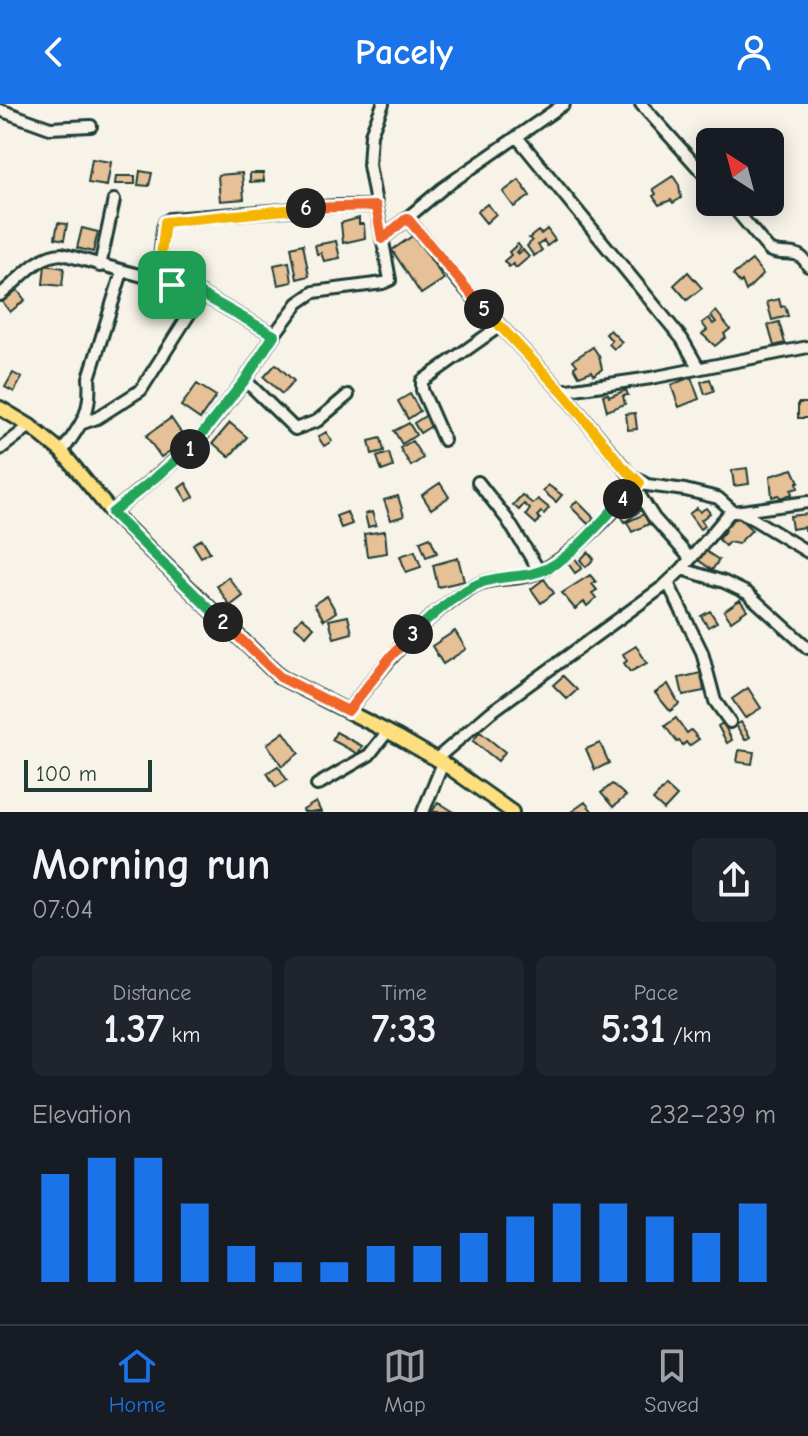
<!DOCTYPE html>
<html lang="en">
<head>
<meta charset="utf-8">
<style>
  body { margin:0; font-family:"Comic Neue",sans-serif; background:#20242c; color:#f1f3f6; height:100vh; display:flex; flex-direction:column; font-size:30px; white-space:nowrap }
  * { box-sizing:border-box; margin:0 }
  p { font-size:26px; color:#9ea1a6 }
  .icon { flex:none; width:44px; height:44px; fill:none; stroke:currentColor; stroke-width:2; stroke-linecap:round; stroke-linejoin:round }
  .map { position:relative; height:708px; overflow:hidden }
  .panel { display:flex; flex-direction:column; background:#171b24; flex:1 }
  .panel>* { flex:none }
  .needle { width:52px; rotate:324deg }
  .controls { position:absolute; left:696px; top:24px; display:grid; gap:16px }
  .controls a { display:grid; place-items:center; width:88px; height:88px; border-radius:12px; background:#171b24; box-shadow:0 4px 20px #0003; font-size:40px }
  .scale { position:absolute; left:24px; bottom:20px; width:128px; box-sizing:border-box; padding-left:8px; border:4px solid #1f3d34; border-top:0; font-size:22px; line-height:28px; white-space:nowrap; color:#1f3d34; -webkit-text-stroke:6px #f7f3e8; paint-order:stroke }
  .pin { position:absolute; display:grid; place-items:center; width:68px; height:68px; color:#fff; margin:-34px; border-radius:16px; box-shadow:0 4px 12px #0006 }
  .km { position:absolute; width:40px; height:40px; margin:-20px; border-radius:50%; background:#222; color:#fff; font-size:22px; line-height:40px; text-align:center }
  .round { display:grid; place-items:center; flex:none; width:84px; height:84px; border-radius:12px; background:#20242c }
  .head { display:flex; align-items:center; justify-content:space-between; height:136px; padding:0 32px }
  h1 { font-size:44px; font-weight:700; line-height:60px }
  .figures { display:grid; grid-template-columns:repeat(3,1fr); gap:12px; height:136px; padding:8px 32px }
  .figures div { display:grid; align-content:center; border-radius:12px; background:#20242c; text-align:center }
  .figures b { font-size:40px; font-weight:700 }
  .figures small { font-size:22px; font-weight:400 }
  .figures p { font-size:22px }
  .chart { height:224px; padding:16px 32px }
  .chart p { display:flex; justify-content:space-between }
  .chart svg { width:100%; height:144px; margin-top:8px; stroke:#1a73e8; stroke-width:6 }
  header { display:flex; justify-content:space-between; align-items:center; height:104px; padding:0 32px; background:#1a73e8; color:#fff; font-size:36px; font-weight:700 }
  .tabs { display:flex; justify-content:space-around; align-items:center; height:112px; border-top:2px solid #363941; background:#171b24; font-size:22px; color:#9ea1a6 }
  .tabs a { display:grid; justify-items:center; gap:4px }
  .tabs .current { color:#1a73e8 }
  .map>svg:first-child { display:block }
  .building { fill:#e6c097; stroke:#1f3d34; stroke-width:2 }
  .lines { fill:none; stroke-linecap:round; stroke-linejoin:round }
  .minor-casing { stroke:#1f3d34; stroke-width:16 }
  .major-casing { stroke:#1f3d34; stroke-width:18 }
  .minor { stroke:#f7f3e8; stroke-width:10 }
  .major { stroke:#fedf80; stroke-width:12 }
  .split-1-casing { stroke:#fff; stroke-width:16 }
  .split-2-casing { stroke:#fff; stroke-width:16 }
  .split-3-casing { stroke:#fff; stroke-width:16 }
  .split-4-casing { stroke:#fff; stroke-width:16 }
  .split-5-casing { stroke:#fff; stroke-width:16 }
  .split-6-casing { stroke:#fff; stroke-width:16 }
  .split-7-casing { stroke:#fff; stroke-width:16 }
  .split-1 { stroke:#22a559; stroke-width:10 }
  .split-2 { stroke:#22a559; stroke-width:10 }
  .split-3 { stroke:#f0652b; stroke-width:10 }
  .split-4 { stroke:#22a559; stroke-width:10 }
  .split-5 { stroke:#f5b400; stroke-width:10 }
  .split-6 { stroke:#f0652b; stroke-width:10 }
  .split-7 { stroke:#f5b400; stroke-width:10 }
</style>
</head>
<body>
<header><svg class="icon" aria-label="back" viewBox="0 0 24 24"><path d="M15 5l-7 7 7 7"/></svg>Pacely<svg class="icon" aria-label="person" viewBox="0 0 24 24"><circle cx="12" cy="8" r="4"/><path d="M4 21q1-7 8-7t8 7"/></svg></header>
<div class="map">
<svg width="808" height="708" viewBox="0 0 808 708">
  <rect width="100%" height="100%" fill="#f7f3e8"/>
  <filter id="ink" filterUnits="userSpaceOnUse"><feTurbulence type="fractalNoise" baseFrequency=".0125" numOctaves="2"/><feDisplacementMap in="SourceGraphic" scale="16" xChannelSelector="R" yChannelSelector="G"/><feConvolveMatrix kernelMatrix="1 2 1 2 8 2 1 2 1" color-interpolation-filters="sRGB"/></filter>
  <g filter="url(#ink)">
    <path class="building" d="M92 55 111 58 107 82 88 79Z
      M140 67 152 69 149 82 138 81Z
      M242 69 244 95 220 97 218 71Z
      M250 69H263L264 77 250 78Z
      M116 72H135V80H115Z
      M673 72 679 81 681 94 673 99 671 96 659 101 653 92 656 90 653 85Z
      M519 76 530 92 514 103 503 88Z
      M487 100 496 110 486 119 477 108Z
      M359 114V120H364L365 134 343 139 341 119Z
      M58 119 67 120 64 136 55 134Z
      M82 124 98 128 93 148 77 144Z
      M547 125 555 136 547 142 544 137 538 141 542 146 534 152 527 142 532 137 529 134 538 127 541 130Z
      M414 131 444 175 421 190 392 146Z
      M336 137 340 154 324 157 321 149 317 150 315 141Z
      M303 140 309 172 297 175 291 143Z
      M518 140 521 144 516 148 518 150 523 146 529 153 516 164 513 160 509 163 504 157 511 151 509 148Z
      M752 156 763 170 746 187 742 177 740 179 733 171Z
      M289 158 292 178 278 181 274 161Z
      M45 161 64 164 62 182 43 180Z
      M688 168 702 184 687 196 674 181Z
      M15 183 25 196 10 208 0 195Z
      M779 195 781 203 785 202 788 212 772 216 767 198Z
      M716 207 730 225 724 230 726 233 715 242 702 230 707 226 702 219 709 214 713 220 716 218 711 212Z
      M779 218 785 239 774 242 768 221Z
      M610 226 622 238 614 245 609 240 612 237 606 230Z
      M593 243 599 252 602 265 594 271 592 267 579 272 574 263 577 261 573 256Z
      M276 260 294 277 282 290 264 273Z
      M13 269 22 274 14 288 5 283Z
      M691 273 699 295 679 303 671 281Z
      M710 275 714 287 705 290 701 278Z
      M197 280 216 292 200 315 181 302Z
      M626 286 628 291 623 292 625 300 607 307 603 291 608 290 609 293Z
      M410 290 420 307 408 315 398 297Z
      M798 299H808V314H798Z
      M635 309 637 325 628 326 626 310Z
      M427 311 433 321 420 329 414 319Z
      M171 314 186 336 161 353 146 332Z
      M230 319 247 333 229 353 213 339Z
      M409 319 416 331 402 340 394 327Z
      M326 328 332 337 324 342 318 333Z
      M381 334 384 347 372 350 369 337Z
      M412 337 423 354 411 362 400 344Z
      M389 349 393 363 382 367 377 353Z
      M747 364 749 380 734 382 732 366Z
      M793 365 799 378H797L798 384 791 386 792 390 780 394 779 391 772 393 770 372Z
      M186 379 194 393 187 397 179 384Z
      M440 379 449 393 431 405 422 391Z
      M548 381 562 391 556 398 543 387Z
      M522 391 533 400 538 395 549 404 544 410 541 408 537 412 540 415 536 420 526 411 530 405 524 400 519 406 513 401Z
      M398 392 404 412 391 416 384 396Z
      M632 395 640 407 625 418 617 405Z
      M577 397 594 414 588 420 571 403Z
      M697 404 700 408 706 404 710 409 701 416 705 422 700 425 689 410Z
      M347 408 352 420 341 424 336 412Z
      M372 408 376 421 368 423 365 410Z
      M644 410 649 420 632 428 627 418Z
      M808 410V426H805L804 423 792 425 790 412Z
      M738 413 752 426 738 440 729 438 725 442 718 435 726 426 723 423Z
      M385 427 387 449 367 452 364 430Z
      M430 433 437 449 426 453 420 437Z
      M202 435 210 448 201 453 193 440Z
      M704 446 719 456 712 466 697 455Z
      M415 447 421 463 406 468 400 452Z
      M588 448 594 455 586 463 580 456Z
      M574 453 582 464 575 469 567 458Z
      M458 454 464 477 438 483 433 461Z
      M590 471 596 478 592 480 597 486 592 489 596 494 587 502 584 498 575 505 562 489Z
      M228 473 243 492 230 502 217 482Z
      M544 475 554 489 541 499 531 485Z
      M327 492 336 508 324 516 314 500Z
      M740 496 747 506 731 517 724 507Z
      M710 507 717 518 708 523 701 512Z
      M348 512 352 529 334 534 329 516Z
      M302 513 314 523 306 532 294 522Z
      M455 527 466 545 443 560 432 542Z
      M636 542 647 559 630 568 624 559 627 557 623 550Z
      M701 569 704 587 683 591 679 574Z
      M563 572 577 586 567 595 553 581Z
      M668 580 679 600 670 607 655 589Z
      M748 584 761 604 745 614 732 595Z
      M676 614 687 629 691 626 699 635 689 642 686 638 683 641 679 637 677 638 665 622Z
      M741 618 750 633 745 636 736 621Z
      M723 619 732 636 727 639 718 622Z
      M284 628 299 649 282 662 267 640Z
      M336 628 362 642 358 650 332 636Z
      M480 628 505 648 498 657 473 637Z
      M600 639 609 659 595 666 586 645Z
      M739 646 754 648 752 660 737 658Z
      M278 662 287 676 276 683 267 669Z
      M612 680 626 692 613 703 601 689Z
      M666 682 677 692 664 706 653 696Z
      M316 698 321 708H304L303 706Z
      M438 698 454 708H432Z
      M585 698 593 708H571Z"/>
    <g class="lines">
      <defs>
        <path id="minor" d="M641 0 710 77
          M0 6 50 24 91 22
          M517 33 682 235 698 263
          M729 98 769 146C785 154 798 142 808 162
          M407 114 460 179 565 291 630 371 647 381 685 386 718 394 734 408 808 398
          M382 135 443 84 564 0
          M100 162 114 96
          M158 178 163 124 165 118 170 115 336 102H376
          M0 191C20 176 36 151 62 150L194 186 274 231
          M245 276 295 325 317 317 348 291
          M561 287 651 274 808 243
          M83 319 97 314 141 286 202 190
          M444 336 422 286V277L500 222
          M0 345 30 322
          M62 348C81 320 92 310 89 274L122 168
          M478 378 507 415 540 468
          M635 384 654 414 689 453
          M740 407 808 448
          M112 409 196 339 245 276 274 231 298 199 314 188 383 179 390 176 369 61 371 30 383 0
          M682 465 724 478 747 489 808 544
          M668 479 702 548 715 597 730 618
          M348 607C385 560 421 512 474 482 493 472 514 477 533 470 569 457 614 407 640 379
          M436 655 491 608 664 482 682 465 731 407
          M317 681 369 651 388 627
          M423 708 443 659"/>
        <path id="major" d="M0 304 30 322 62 348 112 409 280 573 398 633 443 659 512 708"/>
      </defs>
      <use href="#minor" class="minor-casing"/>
      <use href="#major" class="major-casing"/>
      <use href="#minor" class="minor"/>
      <use href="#major" class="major"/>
    </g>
  </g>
  <g class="lines" filter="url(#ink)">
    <defs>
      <path id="split-1" d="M172 181 194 186 274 231 245 276 190 345"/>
      <path id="split-2" d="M190 345 112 409 223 518"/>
      <path id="split-3" d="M223 518 280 573 348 607 391 552 413 530"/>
      <path id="split-4" d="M413 530C432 511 458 487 483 478 506 470 528 475 550 463 578 447 600 418 623 395"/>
      <path id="split-5" d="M484 205 565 291 622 362 640 379 623 395"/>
      <path id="split-6" d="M306 104 376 102 382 135 407 114 484 205"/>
      <path id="split-7" d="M172 181 158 178 165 118 306 104"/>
    </defs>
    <use href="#split-1" class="split-1-casing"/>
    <use href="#split-2" class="split-2-casing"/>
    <use href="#split-3" class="split-3-casing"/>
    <use href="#split-4" class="split-4-casing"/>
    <use href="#split-5" class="split-5-casing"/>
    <use href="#split-6" class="split-6-casing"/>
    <use href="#split-7" class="split-7-casing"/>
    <use href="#split-1" class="split-1"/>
    <use href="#split-2" class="split-2"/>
    <use href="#split-3" class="split-3"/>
    <use href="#split-4" class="split-4"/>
    <use href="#split-5" class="split-5"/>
    <use href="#split-6" class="split-6"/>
    <use href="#split-7" class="split-7"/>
  </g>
</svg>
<div class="controls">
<a><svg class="needle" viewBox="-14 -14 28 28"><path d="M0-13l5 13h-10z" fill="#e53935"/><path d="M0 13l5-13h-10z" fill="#9ea1a6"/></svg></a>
</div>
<div class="scale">100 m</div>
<div class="pin" style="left:172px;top:181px;background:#1e9e55"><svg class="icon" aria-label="arrive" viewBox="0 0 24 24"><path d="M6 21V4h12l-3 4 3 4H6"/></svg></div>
<b class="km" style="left:190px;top:345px">1</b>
<b class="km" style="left:223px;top:518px">2</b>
<b class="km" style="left:413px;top:530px">3</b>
<b class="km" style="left:623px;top:395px">4</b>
<b class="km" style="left:484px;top:205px">5</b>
<b class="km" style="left:306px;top:104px">6</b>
</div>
<section class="panel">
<div class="head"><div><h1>Morning run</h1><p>07:04</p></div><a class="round"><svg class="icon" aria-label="share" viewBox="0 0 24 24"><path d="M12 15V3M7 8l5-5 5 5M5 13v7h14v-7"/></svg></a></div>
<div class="figures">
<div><p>Distance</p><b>1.37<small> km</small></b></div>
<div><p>Time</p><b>7:33</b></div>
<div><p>Pace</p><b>5:31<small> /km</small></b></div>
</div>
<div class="chart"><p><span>Elevation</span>232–239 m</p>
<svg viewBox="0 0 160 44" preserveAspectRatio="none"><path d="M5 44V11M15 44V6M25 44V6M35 44V20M45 44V33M55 44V38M65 44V38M75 44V33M85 44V33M95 44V29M105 44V24M115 44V20M125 44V20M135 44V24M145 44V29M155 44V20"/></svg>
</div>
</section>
<nav class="tabs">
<a class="current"><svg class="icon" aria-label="home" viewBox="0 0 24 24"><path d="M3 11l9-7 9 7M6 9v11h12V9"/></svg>Home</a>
<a><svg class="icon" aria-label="map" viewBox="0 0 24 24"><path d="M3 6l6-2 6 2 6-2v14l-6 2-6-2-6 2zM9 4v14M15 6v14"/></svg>Map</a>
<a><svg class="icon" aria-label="saved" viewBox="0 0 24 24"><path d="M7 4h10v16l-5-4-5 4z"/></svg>Saved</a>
</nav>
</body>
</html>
